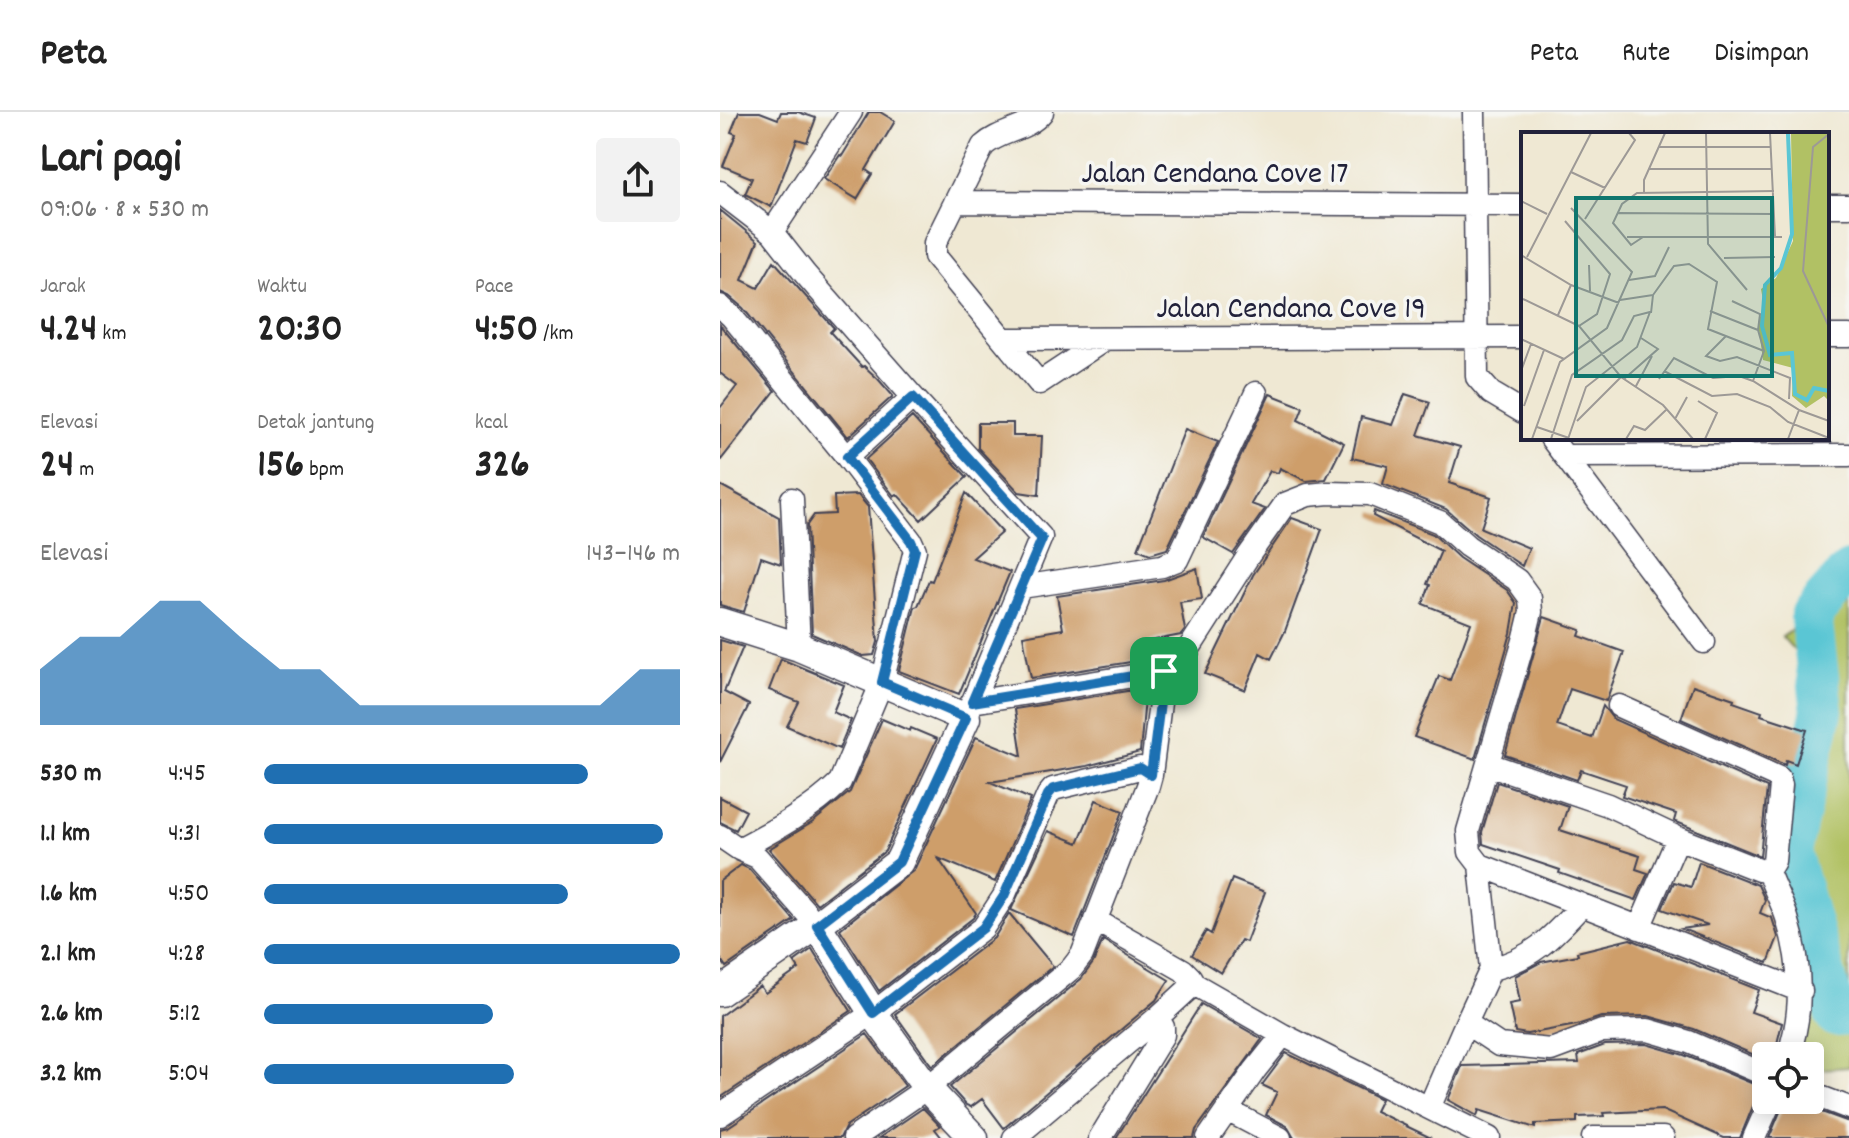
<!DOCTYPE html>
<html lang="id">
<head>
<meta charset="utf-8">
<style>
  body { margin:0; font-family:Dekko,sans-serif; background:#f2f2f2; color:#222; height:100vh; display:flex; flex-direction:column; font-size:30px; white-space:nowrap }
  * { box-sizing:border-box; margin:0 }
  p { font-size:26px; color:#767676 }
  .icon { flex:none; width:44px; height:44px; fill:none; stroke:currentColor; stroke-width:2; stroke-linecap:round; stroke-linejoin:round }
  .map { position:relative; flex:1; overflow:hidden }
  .panel { display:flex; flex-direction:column; background:#fff; width:720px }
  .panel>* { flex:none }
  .buttons { position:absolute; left:1032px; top:930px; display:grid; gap:16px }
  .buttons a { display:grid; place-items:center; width:72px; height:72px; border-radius:8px; background:#fff; box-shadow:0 4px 20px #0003; font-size:40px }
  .pin { position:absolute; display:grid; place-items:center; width:68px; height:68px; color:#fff; margin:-34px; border-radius:16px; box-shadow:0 4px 12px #0006 }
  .round { display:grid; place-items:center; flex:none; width:84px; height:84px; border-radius:8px; background:#f2f2f2 }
  .overview { display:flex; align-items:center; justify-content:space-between; height:136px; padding:0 40px }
  h1 { font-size:44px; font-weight:800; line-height:60px }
  .stats { display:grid; grid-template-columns:repeat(3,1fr); gap:12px; height:136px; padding:8px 40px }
  .stats div { display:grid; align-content:center }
  .stats b { font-size:40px; font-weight:800 }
  .stats small { font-size:22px; font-weight:400 }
  .stats p { font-size:22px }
  .chart { height:224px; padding:16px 40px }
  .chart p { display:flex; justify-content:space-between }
  .chart svg { width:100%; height:144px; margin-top:8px; fill:#1f6fb2; opacity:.7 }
  ul { padding:0 40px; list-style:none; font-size:26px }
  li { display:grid; grid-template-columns:128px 96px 1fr; align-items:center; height:60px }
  li i { height:20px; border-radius:10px; background:#1f6fb2 }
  header { display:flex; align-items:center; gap:48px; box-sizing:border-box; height:112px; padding:0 40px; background:#fff; border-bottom:2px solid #e0e0e0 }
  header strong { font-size:38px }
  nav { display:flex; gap:44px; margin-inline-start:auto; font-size:28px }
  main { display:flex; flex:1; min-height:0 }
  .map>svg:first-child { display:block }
  .green { fill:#b1c164; stroke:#6a7250; stroke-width:2 }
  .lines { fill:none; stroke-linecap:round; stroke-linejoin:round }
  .river { stroke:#5ac6d4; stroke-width:42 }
  .building { fill:#ce9e6a }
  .minor-casing { stroke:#414052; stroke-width:25 }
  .tertiary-casing { stroke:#414052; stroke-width:31 }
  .minor { stroke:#fff; stroke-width:22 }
  .tertiary { stroke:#fff; stroke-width:28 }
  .route-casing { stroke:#fff; stroke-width:16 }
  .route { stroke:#1f6fb2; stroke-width:10 }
  .labels { text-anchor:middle; stroke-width:7; stroke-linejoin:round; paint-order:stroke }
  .street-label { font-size:32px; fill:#22223b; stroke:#f6f6f2 }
  .inset-river { fill:none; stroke:#5ac6d4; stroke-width:4 }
  .inset-road { fill:none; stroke:#9d9996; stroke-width:2 }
  .view { fill:#0f766e; fill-opacity:0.15; stroke:#0f766e; stroke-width:4 }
  .inset-edge { fill:none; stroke:#22223b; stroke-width:4 }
</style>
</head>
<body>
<header>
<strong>Peta</strong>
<nav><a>Peta</a><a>Rute</a><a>Disimpan</a></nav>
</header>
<main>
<section class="panel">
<div class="overview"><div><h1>Lari pagi</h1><p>09:06 · 8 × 530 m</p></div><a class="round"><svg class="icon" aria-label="share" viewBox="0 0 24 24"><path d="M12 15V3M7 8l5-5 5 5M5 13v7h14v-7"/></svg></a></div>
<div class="stats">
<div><p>Jarak</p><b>4.24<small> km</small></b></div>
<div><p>Waktu</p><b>20:30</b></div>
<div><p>Pace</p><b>4:50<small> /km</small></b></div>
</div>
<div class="stats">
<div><p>Elevasi</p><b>24<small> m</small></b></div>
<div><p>Detak jantung</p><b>156<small> bpm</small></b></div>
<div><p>kcal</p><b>326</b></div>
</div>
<div class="chart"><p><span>Elevasi</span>143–146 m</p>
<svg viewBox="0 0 160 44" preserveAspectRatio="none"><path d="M0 44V27L10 17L20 17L30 6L40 6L50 17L60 27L70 27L80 38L90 38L100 38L110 38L120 38L130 38L140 38L150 27L160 27V44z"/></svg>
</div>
<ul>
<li><b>530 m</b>4:45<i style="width:78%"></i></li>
<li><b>1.1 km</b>4:31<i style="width:96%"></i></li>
<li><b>1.6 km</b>4:50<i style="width:73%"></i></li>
<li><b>2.1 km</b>4:28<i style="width:100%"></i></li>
<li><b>2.6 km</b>5:12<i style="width:55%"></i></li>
<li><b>3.2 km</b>5:04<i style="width:60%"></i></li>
</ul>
</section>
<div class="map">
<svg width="1129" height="1026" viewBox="0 0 1129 1026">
  <rect width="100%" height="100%" fill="#f6f6f2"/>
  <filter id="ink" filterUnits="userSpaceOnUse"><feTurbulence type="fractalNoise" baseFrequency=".0125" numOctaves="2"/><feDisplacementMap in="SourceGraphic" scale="16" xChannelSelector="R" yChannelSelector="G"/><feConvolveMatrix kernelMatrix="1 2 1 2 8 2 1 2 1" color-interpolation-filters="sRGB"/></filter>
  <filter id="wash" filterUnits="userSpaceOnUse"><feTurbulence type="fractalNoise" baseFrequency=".006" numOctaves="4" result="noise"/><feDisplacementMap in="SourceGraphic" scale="32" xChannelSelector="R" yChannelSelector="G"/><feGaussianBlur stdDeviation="1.8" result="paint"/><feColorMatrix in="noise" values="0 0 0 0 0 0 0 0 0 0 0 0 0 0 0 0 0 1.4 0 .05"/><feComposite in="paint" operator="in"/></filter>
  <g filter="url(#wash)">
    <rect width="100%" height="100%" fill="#efe8d3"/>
    <path class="green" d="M1129 479V955L1101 957 1078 932 1089 848 1061 761 1050 718 1084 623 1082 547 1062 525Z"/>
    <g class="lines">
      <path class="river" d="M1129 460 1091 503 1102 599 1070 740 1116 904 1129 903"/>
    </g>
    <g id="blocks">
      <path class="building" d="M19 0H40L58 7 61 0H78L96 6 87 30 77 27 51 95 25 82 32 66 3 54 16 22 11 20Z
        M149 0H160L175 9 146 58 152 62 137 87 104 67 120 43 122 44Z
        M0 98 38 129 22 168 38 176 54 149 114 216 110 220 142 255 144 254 158 267 173 284 128 325 23 196 9 184 0 180Z
        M0 213 55 279 0 349V296L17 274 0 261Z
        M550 282 583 295 578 308 624 331 606 367 586 369 560 356 558 361 550 359 531 392 545 397 513 442 483 425Z
        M685 282 710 290 698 323 740 335 729 371 771 385 761 416 809 436 802 454 756 423 726 397 663 372 668 354 632 346 641 305 673 313Z
        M192 305 247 365 201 408 177 382 174 384 146 347Z
        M258 311H293V324H322L319 383 299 380 258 336Z
        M465 317 498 330 447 437 430 442 418 437Z
        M0 373 59 405 61 452 41 445 24 500 0 493Z
        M246 381 282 420 253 446 290 460 239 582 179 559 195 495 198 494 209 468 212 469Z
        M138 383 148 395 158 530 154 543 143 544 92 522 87 413 94 403 115 402 114 384Z
        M654 399 713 422 739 446 787 478 796 491 791 521 755 647 694 625 719 564 730 568 751 511 703 492 710 473 707 472 721 439 653 404Z
        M572 406 602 417 565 519 551 547 540 541 525 578 485 562 533 463Z
        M477 456 482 487 460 490 465 518 461 523 429 529 430 533 421 535 423 548 311 566 303 524 343 517 337 484 444 468Z
        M824 505 861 518 859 524 904 540 886 589 850 577 837 614 872 626 883 594 893 607 1047 676 1040 744 954 709 956 702 902 684 906 673 861 658 857 668 785 643Z
        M0 528 23 535 4 580 29 593 0 650Z
        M61 547 124 573 113 600 131 608 119 637 67 614 79 590 49 578Z
        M973 573 1014 587 1013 590 1042 600 1041 603 1087 618 1076 652 1066 648 1065 653 961 607Z
        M426 576 420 640 367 654 270 670 311 687 275 770 218 746 256 801 253 806 159 879 120 817 194 758 256 625 302 644 295 597Z
        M162 607 190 619 191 616 217 627 165 739 97 792 49 737 93 710 130 680Z
        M777 670 848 694 840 718 920 744 916 757 928 761 916 788 839 761 840 758 763 732 762 720Z
        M0 685 26 699 16 718 0 710Z
        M376 688 403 699 354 825 291 798 328 719 358 731Z
        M979 750 1038 773 1045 788 1040 801 1052 806 1058 825 1048 851 962 817 988 813 942 797 954 770 971 775Z
        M21 753 29 757 74 808 6 855 0 846V769Z
        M512 767 545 780 526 830 521 828 501 861 472 843 486 819 491 822Z
        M289 801 333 854 212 954 175 902 274 826Z
        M910 827 1039 878 1031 900 1062 911 1054 944H1046V948L974 917 928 904 881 905 857 913 807 922 795 920 789 892 800 890 795 864 821 850 858 843 857 840Z
        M383 828 449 868 436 888 284 1016 262 987 251 995 246 993 230 975 361 867 373 851Z
        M92 837 131 899 0 986V904L40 874 45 881 79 857 74 850Z
        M481 892 542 927 476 1018 474 1026H396Z
        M147 922 185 974 126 1014 120 1026H0V1017L8 1015Z
        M926 932 964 943 1043 976 1038 982 1020 1026H1004L942 998 883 1001 884 1004 857 1005V1010L815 1012V1016L759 998 757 1004 728 988 742 954 859 951 858 943 885 933Z
        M566 941 661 987 655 999 711 1026H574L567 1014 546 1003 557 980 542 973Z
        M1065 988H1078L1085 994 1129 1010V1026H1049Z
        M203 996 220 1014 215 1017 222 1026H159Z"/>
    </g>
  </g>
  <g filter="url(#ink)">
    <use href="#blocks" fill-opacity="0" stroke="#414052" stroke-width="2"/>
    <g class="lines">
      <defs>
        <path id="minor" d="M322 0C307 19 280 18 263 34L215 131V144L319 271 384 228
          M754 0 757 265 771 281 803 300
          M0 80 52 120 85 162 193 285 321 425 248 601
          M235 90 803 93
          M1107 94H1129
          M52 120 131 0
          M0 194 12 205 127 345 191 429 195 438 162 570 120 670C92 698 53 719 19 737L37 745 97 813
          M1107 224H1129
          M283 227 803 225
          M831 326 984 530
          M845 344 1129 343
          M127 345 193 285
          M72 387 79 535
          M301 475 442 454 457 448 536 281
          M252 590 444 559 461 549 529 443 565 392 588 383 609 381 650 382 720 410 747 434 797 468 810 486 811 500 805 525 748 719 750 740 760 753 1081 879
          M768 652 888 693 958 726 1039 758 1048 759 1054 749 1061 673 1059 666 899 594
          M431 663 444 559
          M0 724 19 737
          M760 753 771 857
          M1048 759C1053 775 1062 790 1067 806 1081 851 1084 899 1068 944
          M862 793C832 825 814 846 771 857L746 911 779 933 831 938 882 919 928 918 969 930 1046 963
          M919 816 958 726
          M474 872 563 923
          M1090 981 1129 996
          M709 996 746 911
          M509 999 560 1026
          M0 1003 153 901 263 816 284 784 328 683 333 677 420 656 431 663 428 674 362 843 352 856 207 976 134 1026
          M294 1026 437 906 474 872 470 865 463 858 375 808
          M380 1026 443 923V915L437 906
          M488 1026 535 958 563 923 769 1026
          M873 1026H943
          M1034 1026 1051 988"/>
        <path id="tertiary" d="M0 510 79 535 246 606 179 750 97 813 0 880
          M97 813 153 901 207 976 254 1026"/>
      </defs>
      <use href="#minor" class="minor-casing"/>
      <use href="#tertiary" class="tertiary-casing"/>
      <use href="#minor" class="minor"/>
      <use href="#tertiary" class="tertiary"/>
    </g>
  </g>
  <g class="lines" filter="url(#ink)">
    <defs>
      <path id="route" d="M193 285 322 427 252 590 444 559 431 663 420 656 333 677 328 683 284 784 263 816 153 901 97 813 179 750 246 606 162 570 195 438 191 429 127 345Z"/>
    </defs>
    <use href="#route" class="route-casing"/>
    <use href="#route" class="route"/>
  </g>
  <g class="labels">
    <g class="street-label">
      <text x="495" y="70">Jalan Cendana Cove 17</text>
      <text x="571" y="205">Jalan Cendana Cove 19</text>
    </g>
  </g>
  <g transform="translate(801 20)">
    <rect width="308" height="308" fill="#efe8d3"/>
    <path d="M270 1H308V269L303 264 285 276 271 264 272 236 242 228 237 191 243 174 240 157 255 146 272 109Z" fill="#b1c164"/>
    <path class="inset-river" d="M267 2 271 102 260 136 244 153 241 194 249 223 271 221 274 262 286 268 293 256 308 259"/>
    <path class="inset-road" d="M185 1 187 112 226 158M249 1 254 105M308 2 292 15 282 139 308 195M138 15H250M128 37H251M50 40 84 56M123 61V48L144 1M0 69 26 82M96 81 253 82M64 87 114 8 108 1M44 89 89 142 76 182 58 194 100 245 142 273 172 307M106 105H261M122 105 110 113 92 91 101 72 116 61 253 59M0 123 50 153 98 171M6 125 70 1M203 126 254 125M68 133 69 159M108 148 134 144 148 115M2 167 58 194M99 168 132 163M189 179 237 198 239 182 211 169M130 181 132 163 153 134 168 132 196 150 187 197 243 219M37 183 50 153M205 204 185 224 199 229 216 225 269 246 268 267M0 207 43 227M0 239 10 212M143 239 191 264 216 262 249 275 267 290 308 306M103 247 137 217 120 206M138 247 153 226 192 246 218 244 232 249 278 278 267 307M232 249 243 219 237 198M115 254 131 224M177 269 196 281 184 307M3 274 23 218M278 278 308 289M154 287 166 265M56 289 100 245M16 295 48 306M11 307 39 230 86 196 111 140 50 76M30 307 51 243 101 208 113 184 129 180 116 215 65 255 47 307M105 307 113 294 124 298 146 277"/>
    <path class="view" d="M55 66H251V244H55Z"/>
    <rect width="308" height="308" class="inset-edge"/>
  </g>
</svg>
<div class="buttons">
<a><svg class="icon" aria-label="locate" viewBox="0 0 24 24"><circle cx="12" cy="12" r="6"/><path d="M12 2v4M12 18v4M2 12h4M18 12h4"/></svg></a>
</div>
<div class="pin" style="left:444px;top:559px;background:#1e9e55"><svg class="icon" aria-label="arrive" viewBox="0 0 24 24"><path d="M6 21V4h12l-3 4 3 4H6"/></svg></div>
</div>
</main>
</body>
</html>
